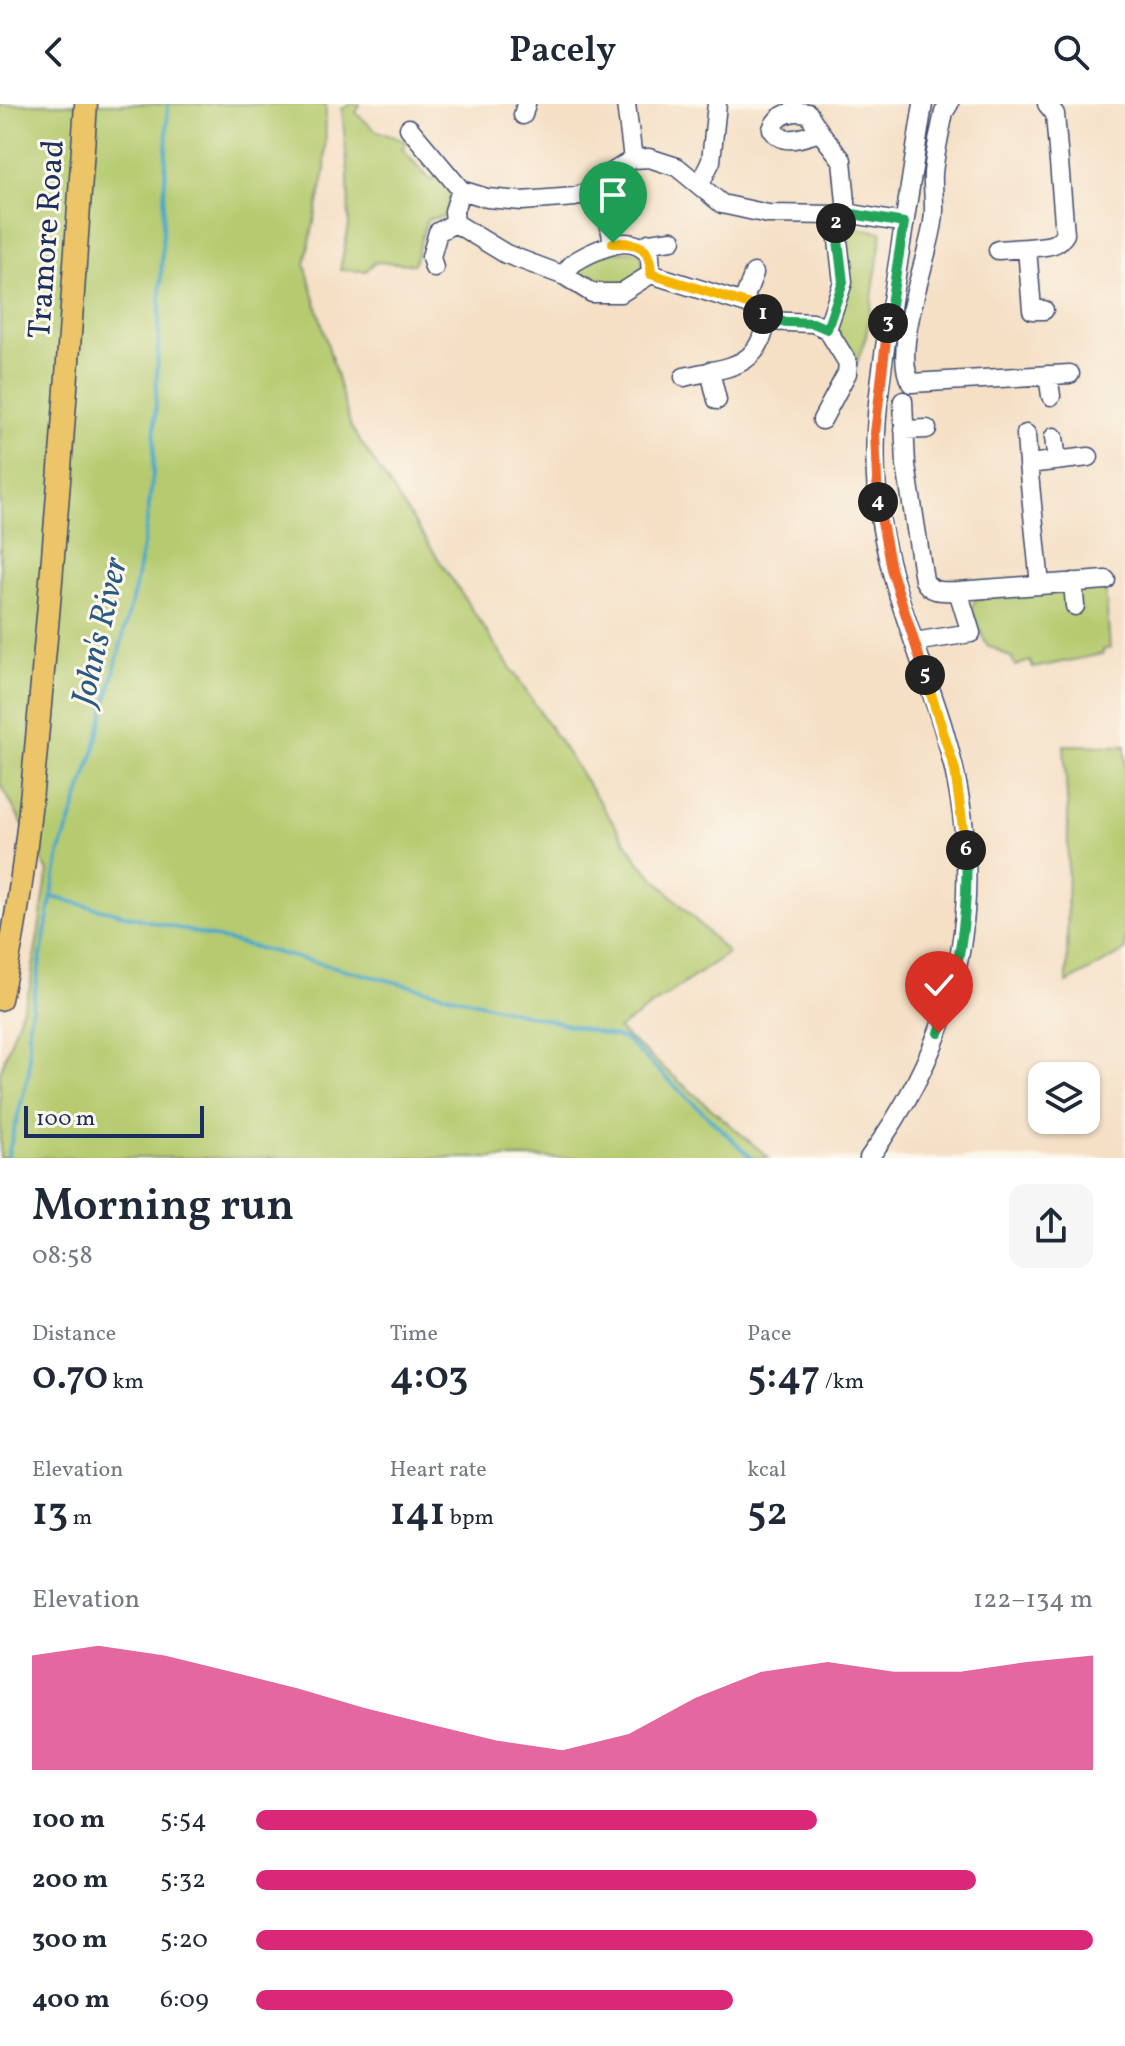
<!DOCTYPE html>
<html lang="en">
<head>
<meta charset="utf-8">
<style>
  body { margin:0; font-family:Vollkorn,serif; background:#f6f6f7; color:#1f2937; height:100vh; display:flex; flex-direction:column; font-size:30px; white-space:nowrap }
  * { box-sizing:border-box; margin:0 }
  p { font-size:26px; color:#747a83 }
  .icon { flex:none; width:44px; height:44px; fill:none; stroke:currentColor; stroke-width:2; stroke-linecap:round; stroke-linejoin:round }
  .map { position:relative; height:1054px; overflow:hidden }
  .sheet { display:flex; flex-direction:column; background:#fff; flex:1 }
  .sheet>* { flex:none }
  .tools { position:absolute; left:1028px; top:958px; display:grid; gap:16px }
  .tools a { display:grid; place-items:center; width:72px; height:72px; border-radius:16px; background:#fff; box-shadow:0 2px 6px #0004; font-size:40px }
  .scale { position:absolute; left:24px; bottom:20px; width:180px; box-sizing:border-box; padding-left:8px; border:4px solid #1b2f5e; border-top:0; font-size:22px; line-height:28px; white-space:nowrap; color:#1b2f5e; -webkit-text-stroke:6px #fbf7ec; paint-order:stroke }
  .pin { position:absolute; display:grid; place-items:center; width:68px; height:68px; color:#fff; margin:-82px -34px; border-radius:50% 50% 50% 0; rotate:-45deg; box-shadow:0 0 8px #0007 }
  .pin .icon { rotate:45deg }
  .km { position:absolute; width:40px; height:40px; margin:-20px; border-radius:50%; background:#222; color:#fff; font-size:22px; line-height:40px; text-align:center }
  .round { display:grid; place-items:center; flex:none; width:84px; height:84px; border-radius:16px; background:#f6f6f7 }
  .headline { display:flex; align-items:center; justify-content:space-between; height:136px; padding:0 32px }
  h1 { font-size:44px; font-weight:600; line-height:60px }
  .metrics { display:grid; grid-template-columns:repeat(3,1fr); gap:12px; height:136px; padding:8px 32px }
  .metrics div { display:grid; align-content:center }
  .metrics b { font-size:40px; font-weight:600 }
  .metrics small { font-size:22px; font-weight:400 }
  .metrics p { font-size:22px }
  .chart { height:224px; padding:16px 32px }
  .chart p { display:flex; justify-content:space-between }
  .chart svg { width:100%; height:144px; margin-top:8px; fill:#db2777; opacity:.7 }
  ul { padding:0 32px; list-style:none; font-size:26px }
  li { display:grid; grid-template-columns:128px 96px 1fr; align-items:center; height:60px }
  li i { height:20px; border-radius:10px; background:#db2777 }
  header { display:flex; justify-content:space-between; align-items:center; height:104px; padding:0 32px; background:#fff; font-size:36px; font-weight:600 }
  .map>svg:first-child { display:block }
  .green { fill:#b6cb6f; stroke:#687d66; stroke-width:2 }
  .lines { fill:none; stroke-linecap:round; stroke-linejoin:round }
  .stream { stroke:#46a7c5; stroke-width:4 }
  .minor-casing { stroke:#3c496d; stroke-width:21 }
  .major-casing { stroke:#3c496d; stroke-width:25 }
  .minor { stroke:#fff; stroke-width:18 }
  .major { stroke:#ecc569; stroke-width:22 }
  .split-1-casing { stroke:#fff; stroke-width:16 }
  .split-2-casing { stroke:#fff; stroke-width:16 }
  .split-3-casing { stroke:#fff; stroke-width:16 }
  .split-4-casing { stroke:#fff; stroke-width:16 }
  .split-5-casing { stroke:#fff; stroke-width:16 }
  .split-6-casing { stroke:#fff; stroke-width:16 }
  .split-7-casing { stroke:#fff; stroke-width:16 }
  .split-1 { stroke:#f5b400; stroke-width:10 }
  .split-2 { stroke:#22a559; stroke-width:10 }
  .split-3 { stroke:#22a559; stroke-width:10 }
  .split-4 { stroke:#f0652b; stroke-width:10 }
  .split-5 { stroke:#f0652b; stroke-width:10 }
  .split-6 { stroke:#f5b400; stroke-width:10 }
  .split-7 { stroke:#22a559; stroke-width:10 }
  .labels { text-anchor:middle; stroke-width:6; stroke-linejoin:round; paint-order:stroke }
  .street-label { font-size:32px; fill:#1b2f5e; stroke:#fbf7ec }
  .water-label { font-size:34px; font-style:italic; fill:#2a5982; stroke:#fbf7ec }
</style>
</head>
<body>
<header><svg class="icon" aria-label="back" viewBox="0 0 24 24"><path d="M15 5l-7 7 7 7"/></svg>Pacely<svg class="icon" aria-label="search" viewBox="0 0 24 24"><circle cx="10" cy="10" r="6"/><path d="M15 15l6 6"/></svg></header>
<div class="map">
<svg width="1125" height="1054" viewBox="0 0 1125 1054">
  <rect width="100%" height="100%" fill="#fbf7ec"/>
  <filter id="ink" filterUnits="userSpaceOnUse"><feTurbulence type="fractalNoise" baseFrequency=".0125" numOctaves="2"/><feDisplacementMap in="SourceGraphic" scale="16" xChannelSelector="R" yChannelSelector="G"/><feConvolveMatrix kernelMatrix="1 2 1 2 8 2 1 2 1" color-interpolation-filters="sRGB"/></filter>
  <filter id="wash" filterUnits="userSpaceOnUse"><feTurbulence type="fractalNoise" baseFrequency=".006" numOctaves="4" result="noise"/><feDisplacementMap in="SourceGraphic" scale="32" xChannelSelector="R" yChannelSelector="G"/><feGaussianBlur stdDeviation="1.8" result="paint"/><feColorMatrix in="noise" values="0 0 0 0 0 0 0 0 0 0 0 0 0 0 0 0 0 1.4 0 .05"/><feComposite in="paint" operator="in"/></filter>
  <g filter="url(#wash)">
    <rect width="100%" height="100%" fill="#f5dfc5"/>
    <path class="green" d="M0 0H326L325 67 305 160 351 323 640 759 728 849 618 925 769 1054H0V968L30 883 48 767 0 679Z
      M351 0H360L356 9 375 26 407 38 402 45 431 77 437 71 452 85 446 112 427 115 414 160 375 158 366 167 340 166 349 121 348 69 342 5Z
      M858 124 882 128 866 233 856 261 834 225 842 128Z
      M605 147 641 148 644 169C611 188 607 192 575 169Z
      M1105 482 1110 544 1103 546V550L1033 564 1030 557 1015 562 1012 554 986 540 971 505 976 495H982L983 491 1058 486 1065 490Z
      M1064 641 1125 642V847L1067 879 1068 711Z"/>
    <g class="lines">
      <path class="stream" d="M52 793 625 935 752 1054
        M7 1054 29 968V920L59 750 94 648 135 484 145 431 153 370 168 0"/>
    </g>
  </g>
  <g filter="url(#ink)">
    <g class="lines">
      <defs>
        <path id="minor" d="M626 0 633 55
          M949 0 944 8C940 28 935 49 933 69 932 85 936 102 933 118 928 156 891 247 911 279L1070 270
          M523 11 526 0
          M409 24 461 86 487 94 522 97 575 93 602 82 611 69 633 55 649 54 677 63 722 100 768 110 835 111
          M820 28 808 9C793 6 778 9 772 25 783 43 803 33 820 28L842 56 847 109
          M700 80 711 57 717 0
          M602 82 613 139
          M461 86 454 107 455 119 506 150 565 172 592 189H621L651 170
          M643 144 649 139 672 136
          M998 146 1027 144
          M434 164 431 153 438 128 455 119
          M651 170 750 201 761 208 766 217C759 266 725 263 684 273
          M565 172C569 159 578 156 589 150 611 140 632 131 650 151L651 170
          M743 198 754 169
          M1044 206H1032L1027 144C1042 142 1057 144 1065 130L1055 10 1047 0
          M766 217 813 219 827 225 848 259 847 269 822 316
          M827 225 843 178 835 111 847 109 904 119
          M710 267 717 296
          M1048 271 1051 292
          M903 297 906 361 924 476C931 490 944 487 958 487L971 529 914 538
          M904 326 927 325
          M1026 330 1028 360
          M1054 333 1057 357
          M1073 478 1075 502
          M1040 481 1028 360 1089 353
          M958 487 1106 476
          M869 1054C966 921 991 779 942 620 918 544 884 469 877 389 871 322 883 257 893 191 903 127 913 64 923 0"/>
        <path id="major" d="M0 895C27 777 35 654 46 534 62 356 74 178 86 0"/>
      </defs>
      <use href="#minor" class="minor-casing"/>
      <use href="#major" class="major-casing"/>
      <use href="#minor" class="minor"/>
      <use href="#major" class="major"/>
    </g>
  </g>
  <g class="lines" filter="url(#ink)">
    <defs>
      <path id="split-1" d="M613 139C640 138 650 142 651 170L750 201 763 210"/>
      <path id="split-2" d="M763 210 766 217 813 219 827 225 843 178 836 119"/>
      <path id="split-3" d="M836 119 835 111 847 109 904 119 888 219"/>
      <path id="split-4" d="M878 398 875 329 888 219"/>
      <path id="split-5" d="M878 398 891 465 925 571"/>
      <path id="split-6" d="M925 571 955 666 966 746"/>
      <path id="split-7" d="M939 929C959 869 969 809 966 746"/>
    </defs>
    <use href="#split-1" class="split-1-casing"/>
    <use href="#split-2" class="split-2-casing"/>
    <use href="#split-3" class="split-3-casing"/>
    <use href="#split-4" class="split-4-casing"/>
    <use href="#split-5" class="split-5-casing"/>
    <use href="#split-6" class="split-6-casing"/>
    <use href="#split-7" class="split-7-casing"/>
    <use href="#split-1" class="split-1"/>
    <use href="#split-2" class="split-2"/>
    <use href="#split-3" class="split-3"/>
    <use href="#split-4" class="split-4"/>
    <use href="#split-5" class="split-5"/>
    <use href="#split-6" class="split-6"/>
    <use href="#split-7" class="split-7"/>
  </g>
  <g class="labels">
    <g class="street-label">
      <text transform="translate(45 135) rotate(-86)" y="11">Tramore Road</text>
    </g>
    <g class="water-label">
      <text transform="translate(98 527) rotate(-77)" y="12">John's River</text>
    </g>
  </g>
</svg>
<div class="tools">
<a><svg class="icon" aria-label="layers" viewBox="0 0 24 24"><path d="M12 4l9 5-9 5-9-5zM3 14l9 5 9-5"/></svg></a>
</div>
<div class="scale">100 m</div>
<div class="pin" style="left:613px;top:139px;background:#1e9e55"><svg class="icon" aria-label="arrive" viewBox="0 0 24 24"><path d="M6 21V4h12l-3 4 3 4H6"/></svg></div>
<div class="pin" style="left:939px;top:929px;background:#d93025"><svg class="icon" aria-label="check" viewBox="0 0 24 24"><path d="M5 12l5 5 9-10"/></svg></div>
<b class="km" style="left:763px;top:210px">1</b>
<b class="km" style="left:836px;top:119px">2</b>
<b class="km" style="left:888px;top:219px">3</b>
<b class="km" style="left:878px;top:398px">4</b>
<b class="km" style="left:925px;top:571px">5</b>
<b class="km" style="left:966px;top:746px">6</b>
</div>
<section class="sheet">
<div class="headline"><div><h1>Morning run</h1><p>08:58</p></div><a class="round"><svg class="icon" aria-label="share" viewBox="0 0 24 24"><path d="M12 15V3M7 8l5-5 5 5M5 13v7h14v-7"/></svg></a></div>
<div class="metrics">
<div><p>Distance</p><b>0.70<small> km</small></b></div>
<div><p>Time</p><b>4:03</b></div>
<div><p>Pace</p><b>5:47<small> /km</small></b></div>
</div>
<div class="metrics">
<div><p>Elevation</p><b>13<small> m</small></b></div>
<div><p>Heart rate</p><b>141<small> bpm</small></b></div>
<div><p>kcal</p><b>52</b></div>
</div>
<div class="chart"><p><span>Elevation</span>122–134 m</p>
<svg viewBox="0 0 160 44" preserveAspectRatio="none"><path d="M0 44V9L10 6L20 9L30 14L40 19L50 25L60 30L70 35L80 38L90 33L100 22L110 14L120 11L130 14L140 14L150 11L160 9V44z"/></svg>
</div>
<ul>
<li><b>100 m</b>5:54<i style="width:67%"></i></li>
<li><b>200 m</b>5:32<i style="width:86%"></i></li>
<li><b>300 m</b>5:20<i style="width:100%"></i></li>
<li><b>400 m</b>6:09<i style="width:57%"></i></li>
</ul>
</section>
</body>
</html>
